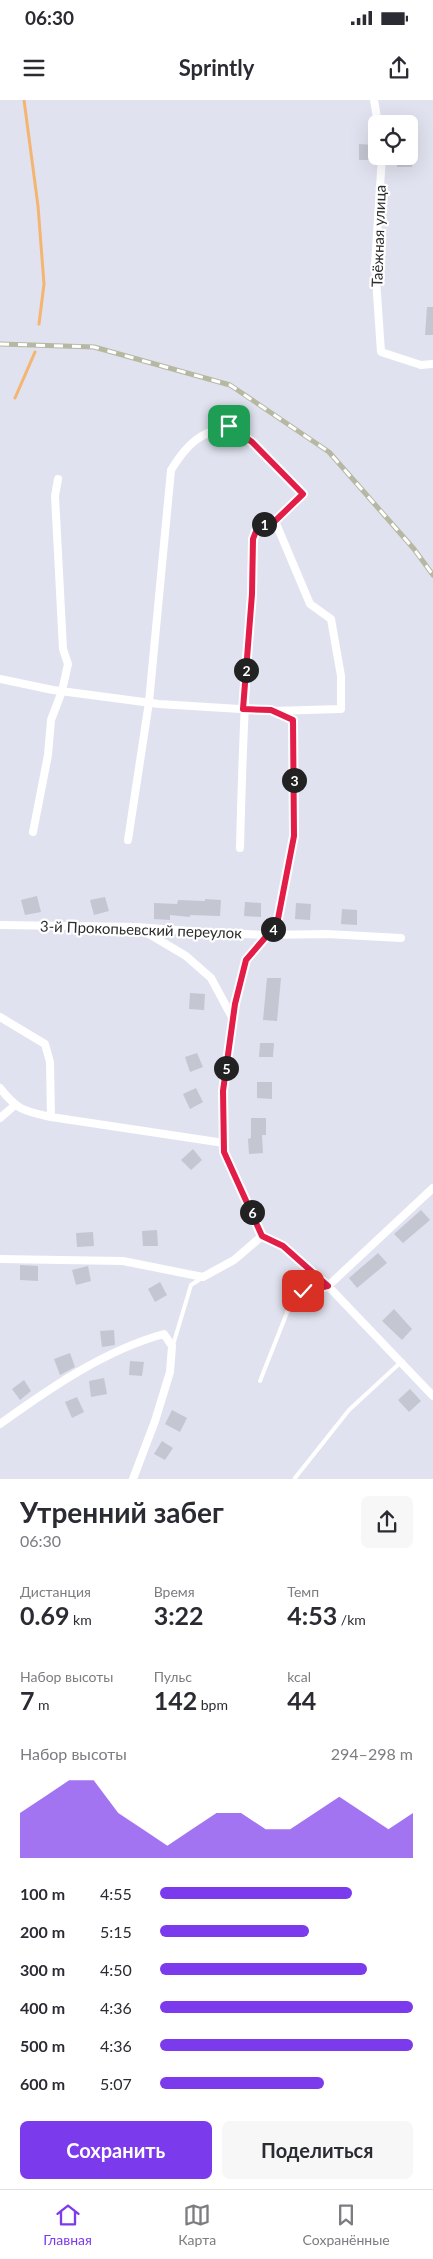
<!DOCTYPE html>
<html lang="ru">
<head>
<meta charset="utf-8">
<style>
  body { margin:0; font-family:Lato,sans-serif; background:#f7f7f7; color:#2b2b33; height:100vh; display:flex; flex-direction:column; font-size:19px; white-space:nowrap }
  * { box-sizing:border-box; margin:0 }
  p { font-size:16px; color:#7c7c81 }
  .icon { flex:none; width:28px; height:28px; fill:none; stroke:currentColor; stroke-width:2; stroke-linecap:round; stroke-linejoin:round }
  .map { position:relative; height:1379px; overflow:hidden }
  .details { display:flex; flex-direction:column; background:#fff; flex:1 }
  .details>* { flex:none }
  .buttons { position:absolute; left:368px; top:15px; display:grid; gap:10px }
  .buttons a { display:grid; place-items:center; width:50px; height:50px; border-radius:8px; background:#fff; box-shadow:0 5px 20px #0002; font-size:25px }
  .pin { position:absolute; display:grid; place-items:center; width:42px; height:42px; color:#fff; margin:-21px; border-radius:10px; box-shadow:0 2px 8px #0006 }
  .km { position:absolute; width:25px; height:25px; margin:-12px; border-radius:50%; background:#222; color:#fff; font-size:14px; line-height:25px; text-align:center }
  .round { display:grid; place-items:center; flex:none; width:52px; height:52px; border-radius:8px; background:#f7f7f7 }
  .overview { display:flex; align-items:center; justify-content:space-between; height:85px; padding:0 20px }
  h1 { font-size:28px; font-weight:700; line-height:38px }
  .metrics { display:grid; grid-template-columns:repeat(3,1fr); gap:8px; height:85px; padding:5px 20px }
  .metrics div { display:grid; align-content:center }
  .metrics b { font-size:25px; font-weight:700 }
  .metrics small { font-size:14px; font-weight:400 }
  .metrics p { font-size:14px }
  .chart { height:140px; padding:10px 20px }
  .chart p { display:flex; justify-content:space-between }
  .chart svg { width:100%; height:90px; margin-top:5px; fill:#7c3aed; opacity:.7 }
  .cta { display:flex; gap:10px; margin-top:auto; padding:10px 20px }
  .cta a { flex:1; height:58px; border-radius:8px; background:#7c3aed; color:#fff; font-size:20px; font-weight:700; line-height:58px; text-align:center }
  .cta a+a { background:#f7f7f7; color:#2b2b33 }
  ul { padding:0 20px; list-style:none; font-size:16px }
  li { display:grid; grid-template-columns:80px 60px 1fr; align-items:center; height:38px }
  li i { height:12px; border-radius:6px; background:#7c3aed }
  .status { display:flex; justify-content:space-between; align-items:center; height:35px; padding:0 25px; background:#fff; direction:ltr }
  .status svg { height:14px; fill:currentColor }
  header { display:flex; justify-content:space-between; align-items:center; height:65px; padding:0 20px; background:#fff; font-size:22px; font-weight:700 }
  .menu { display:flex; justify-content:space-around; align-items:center; height:70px; border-top:1px solid #e1e1e2; background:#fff; font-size:14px; color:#7c7c81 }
  .menu a { display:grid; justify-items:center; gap:2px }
  .menu .selected { color:#7c3aed }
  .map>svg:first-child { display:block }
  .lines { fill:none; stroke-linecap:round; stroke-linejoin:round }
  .stream { stroke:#f4b570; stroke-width:3 }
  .building { fill:#c4c6d2 }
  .service { stroke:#fff; stroke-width:4 }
  .minor { stroke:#fff; stroke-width:8 }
  .rail-casing { stroke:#b6b8a2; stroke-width:5 }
  .rail { stroke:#fff; stroke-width:3; stroke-dasharray:9; stroke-linecap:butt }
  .route-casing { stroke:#fff; stroke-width:10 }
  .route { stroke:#e11d48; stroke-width:6 }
  .labels { text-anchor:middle; stroke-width:4.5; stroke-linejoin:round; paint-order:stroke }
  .street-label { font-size:15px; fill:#2d2d2d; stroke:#fff }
</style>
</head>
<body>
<div class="status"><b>06:30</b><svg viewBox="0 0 49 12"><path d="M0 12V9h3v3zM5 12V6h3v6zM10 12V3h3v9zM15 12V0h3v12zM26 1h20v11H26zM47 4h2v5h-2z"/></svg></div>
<header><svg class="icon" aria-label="menu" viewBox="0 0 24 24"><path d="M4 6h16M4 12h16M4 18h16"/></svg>Sprintly<svg class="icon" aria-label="share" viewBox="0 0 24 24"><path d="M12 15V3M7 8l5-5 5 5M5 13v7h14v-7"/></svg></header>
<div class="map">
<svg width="433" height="1379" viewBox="0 0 433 1379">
  <rect width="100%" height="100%" fill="#e0e2ef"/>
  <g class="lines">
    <path class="stream" d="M24 0 38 106 44 184 39 224
      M15 298 35 252"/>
  </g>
  <path class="building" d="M359 44 374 45 373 60H359Z
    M397 56H413L412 67H397Z
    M427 207H433V235H425Z
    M37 796 41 812 25 815 21 800Z
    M105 797 109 811 94 815 90 800Z
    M205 799 221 800 220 816 190 815V817L170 815V820L154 819V803L177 804 178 800 205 801Z
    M245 802 261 803V817L244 816Z
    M296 803 311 804 310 820 295 819Z
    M342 809 357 810V825L341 824Z
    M267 878H281L277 921 263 920Z
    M190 893 205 894 204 910 189 909Z
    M260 943H274L273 957H259Z
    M197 953 203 967 190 972 185 957Z
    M257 982H272V999L257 998Z
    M196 988 203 1002 190 1009 183 994Z
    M251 1018H266V1035H262L263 1053 249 1054 248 1039 251 1038Z
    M193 1049 202 1060 191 1070 181 1060Z
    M421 1110 430 1120 403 1143 394 1134Z
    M157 1130 158 1146H143L142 1131Z
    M93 1132 94 1146 77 1147 76 1133Z
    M378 1153 387 1163 357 1188 349 1178Z
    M20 1165 38 1166V1181L20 1180Z
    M88 1166 91 1181 76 1185 72 1170Z
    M160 1182 167 1195 155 1202 148 1189Z
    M394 1209 412 1229 402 1240 382 1221Z
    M114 1230 115 1245 102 1247 100 1231Z
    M70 1253 75 1267 60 1275 54 1259Z
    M130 1261 144 1262 142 1276 129 1275Z
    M104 1278 107 1294 91 1297 89 1281Z
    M24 1280 31 1291 20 1300 12 1289Z
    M410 1289 421 1301 409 1312 398 1300Z
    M77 1297 84 1312 72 1318 65 1302Z
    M172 1310 187 1318 180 1332 165 1324Z
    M162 1341 173 1348 165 1360 154 1354Z"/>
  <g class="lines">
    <path class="service" d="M173 1245 191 1185 202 1178
      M260 1281 292 1200 303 1191 328 1186
      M295 1378 349 1310 401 1262"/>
    <path class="minor" d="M374 0 378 24
      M382 56 375 165 381 252 421 265 433 264
      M0 579 53 590 159 604 271 611 293 620 294 736 277 824 246 860 235 904 223 991 224 1052 262 1136
      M33 732 48 655 51 620 62 591 68 564 63 549 55 396 58 379
      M128 740 149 602 171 370C187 344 199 333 229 326L252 342 303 395 275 421 310 504 331 519 341 576V609L271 611
      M240 748C242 665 245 583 251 501 253 476 249 449 258 426L275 421
      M0 825 137 827 214 833 267 835 326 834 401 838
      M139 828 186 856 211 878 233 919
      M0 917 45 944 50 962 51 1017 224 1043
      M0 988C17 1010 24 1011 51 1017
      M0 1018 14 1006
      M262 1136 283 1146 328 1186 433 1296
      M0 1159 123 1161 203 1177 234 1160 262 1136
      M328 1186 433 1088
      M0 1324C50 1288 105 1250 164 1234L172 1246 170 1272 155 1321 133 1379"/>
    <defs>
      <path id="rail" d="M0 244 94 247 230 285 329 352 414 449 433 475"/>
    </defs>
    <use href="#rail" class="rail-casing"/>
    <use href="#rail" class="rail"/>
  </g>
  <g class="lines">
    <defs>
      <path id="route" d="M229 326 252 342 303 394 275 421 258 426 253 439 252 494 243 609 271 610 293 620 294 736 277 824 246 860 235 904 223 991 224 1052 262 1136 283 1146 328 1186 303 1191"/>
    </defs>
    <use href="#route" class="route-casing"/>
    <use href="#route" class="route"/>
  </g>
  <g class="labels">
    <g class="street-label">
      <text transform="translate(379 136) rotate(-88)" y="5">Таёжная улица</text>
      <text transform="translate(141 830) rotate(2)" y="5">3-й Прокопьевский переулок</text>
    </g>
  </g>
</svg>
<div class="buttons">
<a><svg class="icon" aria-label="locate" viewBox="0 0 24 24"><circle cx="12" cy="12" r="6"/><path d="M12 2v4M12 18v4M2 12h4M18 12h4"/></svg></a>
</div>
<div class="pin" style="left:229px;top:326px;background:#1e9e55"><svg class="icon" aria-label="arrive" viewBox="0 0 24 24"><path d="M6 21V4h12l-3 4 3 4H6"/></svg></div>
<div class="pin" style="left:303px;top:1191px;background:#d93025"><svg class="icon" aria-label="check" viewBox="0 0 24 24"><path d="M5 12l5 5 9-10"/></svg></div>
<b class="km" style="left:264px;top:424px">1</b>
<b class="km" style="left:246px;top:570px">2</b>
<b class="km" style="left:294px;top:680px">3</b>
<b class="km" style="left:273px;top:829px">4</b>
<b class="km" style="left:226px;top:968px">5</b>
<b class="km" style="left:252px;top:1112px">6</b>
</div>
<section class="details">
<div class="overview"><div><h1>Утренний забег</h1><p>06:30</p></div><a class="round"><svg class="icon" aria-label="share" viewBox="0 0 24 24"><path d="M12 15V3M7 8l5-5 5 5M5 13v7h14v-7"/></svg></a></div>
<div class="metrics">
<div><p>Дистанция</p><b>0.69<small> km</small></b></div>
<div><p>Время</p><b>3:22</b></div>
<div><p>Темп</p><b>4:53<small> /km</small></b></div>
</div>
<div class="metrics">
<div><p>Набор высоты</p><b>7<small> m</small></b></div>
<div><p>Пульс</p><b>142<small> bpm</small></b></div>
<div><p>kcal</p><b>44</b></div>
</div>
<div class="chart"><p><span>Набор высоты</span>294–298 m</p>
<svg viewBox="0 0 160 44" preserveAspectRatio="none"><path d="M0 44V22L10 14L20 6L30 6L40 22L50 30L60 38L70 30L80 22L90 22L100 30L110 30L120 22L130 14L140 22L150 30L160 22V44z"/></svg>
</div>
<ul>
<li><b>100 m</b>4:55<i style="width:76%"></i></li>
<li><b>200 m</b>5:15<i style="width:59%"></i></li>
<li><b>300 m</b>4:50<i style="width:82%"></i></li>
<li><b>400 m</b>4:36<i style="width:100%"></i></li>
<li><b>500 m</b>4:36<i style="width:100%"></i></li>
<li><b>600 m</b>5:07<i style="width:65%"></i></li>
</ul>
<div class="cta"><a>Сохранить</a><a>Поделиться</a></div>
</section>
<nav class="menu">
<a class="selected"><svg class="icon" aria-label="home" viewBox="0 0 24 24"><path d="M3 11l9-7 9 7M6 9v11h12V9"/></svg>Главная</a>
<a><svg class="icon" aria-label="map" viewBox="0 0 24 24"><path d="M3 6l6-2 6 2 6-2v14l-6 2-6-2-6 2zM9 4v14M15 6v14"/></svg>Карта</a>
<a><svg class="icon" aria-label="saved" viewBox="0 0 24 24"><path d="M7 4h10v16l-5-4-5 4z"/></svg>Сохранённые</a>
</nav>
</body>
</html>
